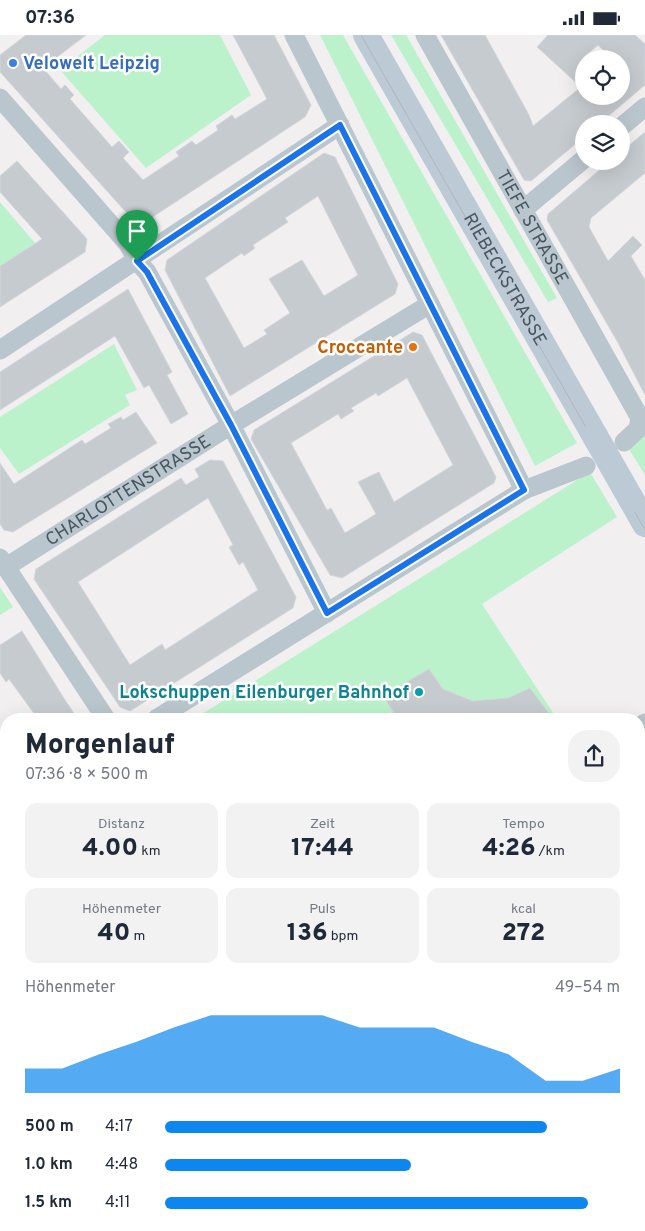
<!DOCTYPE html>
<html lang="de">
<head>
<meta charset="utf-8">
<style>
  body { margin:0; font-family:Overpass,sans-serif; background:#f2f2f3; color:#1f2937; height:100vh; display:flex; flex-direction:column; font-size:19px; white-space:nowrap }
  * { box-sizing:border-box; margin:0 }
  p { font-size:16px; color:#747a83 }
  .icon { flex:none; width:28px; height:28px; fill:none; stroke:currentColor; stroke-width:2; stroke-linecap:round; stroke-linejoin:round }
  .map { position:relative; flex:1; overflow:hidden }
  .side { position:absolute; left:0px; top:678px; width:645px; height:519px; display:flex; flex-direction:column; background:#fff; border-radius:20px 20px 0 0; box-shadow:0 5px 20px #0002 }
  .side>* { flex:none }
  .tools { position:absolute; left:575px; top:15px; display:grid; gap:10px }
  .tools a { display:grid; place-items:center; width:55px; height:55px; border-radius:50%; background:#fff; box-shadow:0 5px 20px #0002; font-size:25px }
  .pin { position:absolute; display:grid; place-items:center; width:42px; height:42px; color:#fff; margin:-51px -21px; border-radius:50% 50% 50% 0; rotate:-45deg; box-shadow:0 0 5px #0007 }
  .pin .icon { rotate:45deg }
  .round { display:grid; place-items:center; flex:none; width:52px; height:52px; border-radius:20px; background:#f2f2f3 }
  .overview { display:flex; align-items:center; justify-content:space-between; height:85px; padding:0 25px }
  h1 { font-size:28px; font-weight:800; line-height:38px }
  .stats { display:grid; grid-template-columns:repeat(3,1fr); gap:8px; height:85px; padding:5px 25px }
  .stats div { display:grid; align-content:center; border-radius:12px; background:#f2f2f3; text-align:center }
  .stats b { font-size:25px; font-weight:800 }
  .stats small { font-size:14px; font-weight:400 }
  .stats p { font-size:14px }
  .chart { height:140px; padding:10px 25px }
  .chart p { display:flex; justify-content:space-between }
  .chart svg { width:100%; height:90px; margin-top:5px; fill:#0d87ef; opacity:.7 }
  ul { padding:0 25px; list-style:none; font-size:16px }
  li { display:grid; grid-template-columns:80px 60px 1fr; align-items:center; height:38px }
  li i { height:12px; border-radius:6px; background:#0d87ef }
  .status { display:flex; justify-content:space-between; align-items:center; height:35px; padding:0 25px; background:#fff; direction:ltr }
  .status svg { height:14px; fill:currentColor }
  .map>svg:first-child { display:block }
  .green { fill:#bcf2cb }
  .building { fill:#c6cbd0; stroke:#d3d6dc; fill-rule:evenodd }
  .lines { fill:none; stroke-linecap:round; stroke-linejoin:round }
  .minor { stroke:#bac6cd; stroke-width:19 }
  .tertiary { stroke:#bac6cd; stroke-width:22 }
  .secondary { stroke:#bccad5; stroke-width:26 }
  .tram { stroke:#b1b6ba; stroke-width:1 }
  .secondary-bridge { stroke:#bccad5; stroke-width:26 }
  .route-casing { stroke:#fff; stroke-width:10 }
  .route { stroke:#1a73e8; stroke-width:6 }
  .shop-dot { fill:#3f7fe0; stroke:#fff; stroke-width:2 }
  .food-dot { fill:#e8710a; stroke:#fff; stroke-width:2 }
  .culture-dot { fill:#0f9aa8; stroke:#fff; stroke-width:2 }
  .labels { text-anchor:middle; stroke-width:5; stroke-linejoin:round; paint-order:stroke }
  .shop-label { font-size:18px; font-weight:bold; fill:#366cbe; stroke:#fff; text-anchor:start }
  .street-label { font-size:18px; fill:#46555f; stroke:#fff }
  .food-label { font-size:18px; font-weight:bold; fill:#c56008; stroke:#fff; text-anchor:end }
  .culture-label { font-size:18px; font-weight:bold; fill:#0d838f; stroke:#fff; text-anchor:end }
</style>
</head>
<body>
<div class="status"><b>07:36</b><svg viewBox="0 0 49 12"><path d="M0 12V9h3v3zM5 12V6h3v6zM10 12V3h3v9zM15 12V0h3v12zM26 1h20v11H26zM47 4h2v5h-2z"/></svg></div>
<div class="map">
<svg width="645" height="1196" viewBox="0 0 645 1196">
  <rect width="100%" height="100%" fill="#f2eff0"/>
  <path class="green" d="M105 0H220L251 60 146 133 60 35Z
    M320 0H343L577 408 535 431Z
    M391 0H406L557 263 548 267Z
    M0 167 35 208 0 231Z
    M114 309 137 355 125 360 130 370 19 439 0 413V382Z
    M645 400V440L627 411Z
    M590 437 617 482 482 569 557 684H194Z
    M0 552 13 572 0 580Z
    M6 801V1055L0 1059V805Z"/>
  <path class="building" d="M26 0H86L43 33 61 54 65 50 74 60 70 64 112 112 119 106 129 117 123 123 143 145 179 121 176 117 192 106 196 110 218 95 216 91 232 80 235 84 267 64 233 0H274L311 70 305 82 142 189 133 185 0 37V20Z
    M441 0H485L529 80 533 91 581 52 537 12 548 0H635L645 9V50L599 89H584V102L531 146 524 145ZM598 10 612 24H621V61H584V22Z
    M645 97V138L591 183 589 192 608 226 633 201 642 210 631 221 645 245V360L617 306 547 185 548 179 610 126H621V117Z
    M324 118 335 122 398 249 395 259 230 361 165 235 167 225ZM318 161 358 240 324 261 302 225 269 244 290 278 264 295 267 299 244 313 205 243 242 218 244 221 255 213 253 210 288 187 285 183Z
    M17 126 87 204 85 217 0 272V231L42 204 0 157V141Z
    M128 254 172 337 167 340 188 379 171 389 149 350 144 353 115 301 0 375V337Z
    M413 297 422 300 496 442 494 448 342 543 330 540 251 404 254 395ZM407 343 453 430 394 467 379 437 358 447 376 479 345 498 331 473 327 475 291 408 338 379 341 384 354 376 351 373 376 358 378 361Z
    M136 377 157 408 13 497 4 495 0 489V428L14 449 82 405 85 409 111 393 108 389 121 382 123 385Z
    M210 425 223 426 296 562 293 573 130 676 120 672 34 544 36 534 181 443 186 450 199 442 195 434ZM208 463 233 510 229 512 239 530 243 527 258 555 165 615 162 609 130 630 78 547Z
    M22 596 65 665 78 684H38L9 644 6 647 0 638V610Z
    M429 634 443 654 473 666 508 663 530 653 553 684H398L383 661Z"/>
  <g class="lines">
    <g class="minor">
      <path d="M294 0 524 455"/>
      <path id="s1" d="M425 0 640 383 638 394 624 407"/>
      <path d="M0 63 128 209 137 226 147 237 231 390 327 578"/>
      <path d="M621 92 645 72"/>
      <path d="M523 175 584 124"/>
      <path d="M0 315 340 90"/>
      <path d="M0 523 106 684"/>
      <path id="s2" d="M6 532 231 390 430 269"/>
      <path d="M156 684 524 455 586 431"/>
      <path d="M639 692 645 688"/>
      <path d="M0 780 6 776"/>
      <path d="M639 1051 645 1057"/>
      <path d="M0 1091 6 1088"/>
      <path d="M277 1190 284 1196"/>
    </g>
    <path class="tertiary" d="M639 940 645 936
      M293 1196 298 1190"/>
    <g class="secondary">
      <path id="s3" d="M366 0 595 401"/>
      <path d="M631 464 645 489"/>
    </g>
    <path class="tram" d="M361 0 645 495"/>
    <path class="secondary-bridge" d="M595 401 631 464"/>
  </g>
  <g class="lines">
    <defs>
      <path id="route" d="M340 90 524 455 327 578 231 390 147 237 137 226Z"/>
    </defs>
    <use href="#route" class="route-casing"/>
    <use href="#route" class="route"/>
  </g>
  <circle class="shop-dot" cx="13" cy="28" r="5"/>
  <circle class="food-dot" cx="413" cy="312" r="5"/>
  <circle class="culture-dot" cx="419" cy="657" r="5"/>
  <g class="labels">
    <g class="shop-label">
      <text x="23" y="34">Velowelt Leipzig</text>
    </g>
    <g class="street-label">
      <text dy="6" stroke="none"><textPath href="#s1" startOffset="220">TIEFE STRASSE</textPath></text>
      <text dy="6" stroke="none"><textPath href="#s3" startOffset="281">RIEBECKSTRASSE</textPath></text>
      <text dy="6" stroke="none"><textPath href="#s2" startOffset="144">CHARLOTTENSTRASSE</textPath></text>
    </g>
    <g class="food-label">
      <text x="403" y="318">Croccante</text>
    </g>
    <g class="culture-label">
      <text x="409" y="663">Lokschuppen Eilenburger Bahnhof</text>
    </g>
  </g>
</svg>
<div class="tools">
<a><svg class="icon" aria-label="locate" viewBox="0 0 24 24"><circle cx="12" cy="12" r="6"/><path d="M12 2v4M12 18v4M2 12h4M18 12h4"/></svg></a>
<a><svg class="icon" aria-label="layers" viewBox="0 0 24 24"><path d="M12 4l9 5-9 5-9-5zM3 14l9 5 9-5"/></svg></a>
</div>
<div class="pin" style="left:137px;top:226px;background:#1e9e55"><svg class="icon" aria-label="arrive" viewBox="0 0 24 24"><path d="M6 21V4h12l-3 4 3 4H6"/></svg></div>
<section class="side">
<div class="overview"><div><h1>Morgenlauf</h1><p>07:36 · 8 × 500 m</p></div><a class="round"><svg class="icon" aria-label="share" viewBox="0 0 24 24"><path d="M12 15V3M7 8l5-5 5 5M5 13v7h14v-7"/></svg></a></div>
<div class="stats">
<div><p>Distanz</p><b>4.00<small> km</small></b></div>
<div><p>Zeit</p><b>17:44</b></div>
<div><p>Tempo</p><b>4:26<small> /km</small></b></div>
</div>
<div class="stats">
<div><p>Höhenmeter</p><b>40<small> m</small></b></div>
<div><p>Puls</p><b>136<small> bpm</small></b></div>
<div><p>kcal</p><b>272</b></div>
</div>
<div class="chart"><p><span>Höhenmeter</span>49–54 m</p>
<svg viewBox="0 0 160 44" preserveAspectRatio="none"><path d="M0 44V32L10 32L20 25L30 19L40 12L50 6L60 6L70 6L80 6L90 12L100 12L110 12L120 19L130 25L140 38L150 38L160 32V44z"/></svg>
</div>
<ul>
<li><b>500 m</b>4:17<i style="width:84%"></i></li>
<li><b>1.0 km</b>4:48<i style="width:54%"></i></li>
<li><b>1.5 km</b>4:11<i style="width:93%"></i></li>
</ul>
</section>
</div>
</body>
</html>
